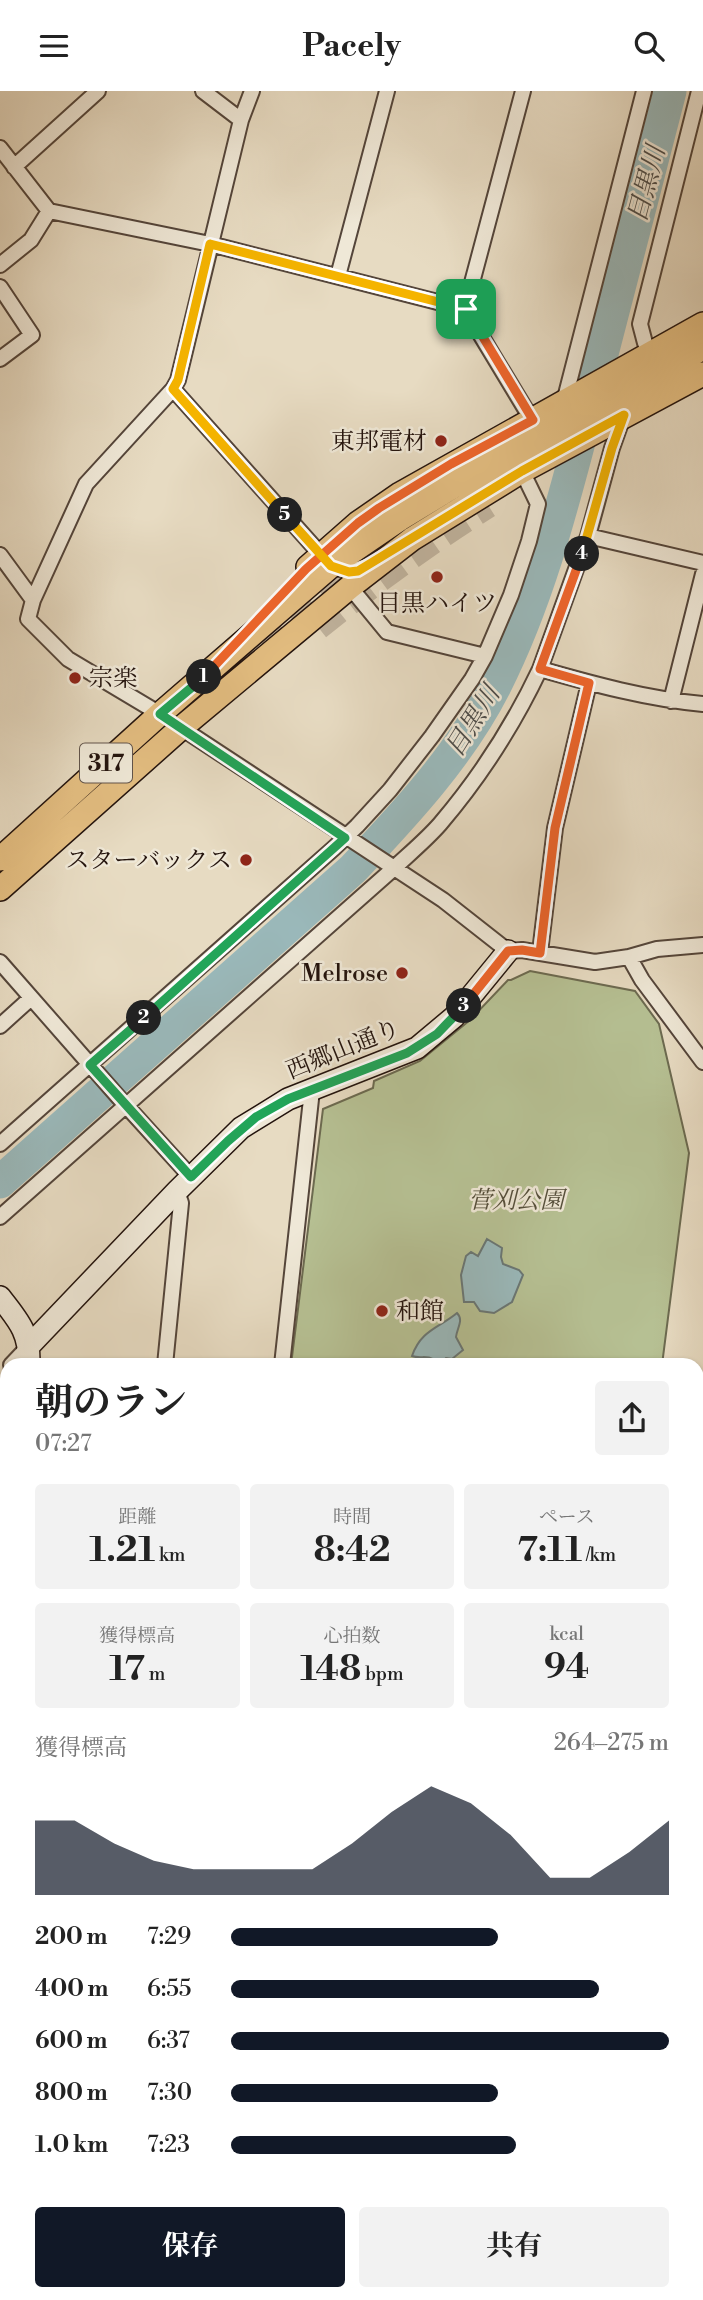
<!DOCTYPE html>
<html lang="ja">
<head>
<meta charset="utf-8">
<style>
  body { margin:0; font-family:"Libre Bodoni","Noto Serif JP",serif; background:#f2f2f2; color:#222; height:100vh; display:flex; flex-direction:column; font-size:26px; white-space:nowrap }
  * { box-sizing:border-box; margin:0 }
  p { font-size:23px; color:#767676 }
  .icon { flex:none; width:38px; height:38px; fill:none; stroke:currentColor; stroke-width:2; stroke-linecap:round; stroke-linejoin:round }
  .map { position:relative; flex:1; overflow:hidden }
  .details { position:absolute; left:0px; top:1267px; width:704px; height:943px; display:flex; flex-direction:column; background:#fff; border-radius:21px 21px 0 0; box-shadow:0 2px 5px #0004 }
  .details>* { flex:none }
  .pin { position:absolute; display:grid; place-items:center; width:60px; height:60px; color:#fff; margin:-30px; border-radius:14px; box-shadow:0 4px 10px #0006 }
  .km { position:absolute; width:35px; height:35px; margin:-18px; border-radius:50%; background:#222; color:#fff; font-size:19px; line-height:35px; text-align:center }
  .round { display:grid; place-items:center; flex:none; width:74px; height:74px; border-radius:7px; background:#f2f2f2 }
  .head { display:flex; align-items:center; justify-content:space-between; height:119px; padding:0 35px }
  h1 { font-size:38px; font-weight:700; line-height:52px }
  .stats { display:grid; grid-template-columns:repeat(3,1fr); gap:10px; height:119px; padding:7px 35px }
  .stats div { display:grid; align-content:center; border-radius:7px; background:#f2f2f2; text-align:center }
  .stats b { font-size:35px; font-weight:700 }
  .stats small { font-size:19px; font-weight:400 }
  .stats p { font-size:19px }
  .chart { height:196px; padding:14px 35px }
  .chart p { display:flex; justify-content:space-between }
  .chart svg { width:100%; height:126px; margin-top:7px; fill:#111827; opacity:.7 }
  .primary-button { display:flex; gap:14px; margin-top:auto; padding:14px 35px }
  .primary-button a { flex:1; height:80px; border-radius:7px; background:#111827; color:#fff; font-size:28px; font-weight:700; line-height:80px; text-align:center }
  .primary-button a+a { background:#f2f2f2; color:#222 }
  ul { padding:0 35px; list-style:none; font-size:23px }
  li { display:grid; grid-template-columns:112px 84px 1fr; align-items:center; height:52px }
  li i { height:18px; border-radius:9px; background:#111827 }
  header { display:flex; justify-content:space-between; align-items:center; height:91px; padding:0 35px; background:#fff; font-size:32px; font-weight:700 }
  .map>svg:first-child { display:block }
  .green { fill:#b6c093; stroke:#6c6a50; stroke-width:2 }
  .water { fill:#9ab9bb; stroke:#6a7775; stroke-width:2 }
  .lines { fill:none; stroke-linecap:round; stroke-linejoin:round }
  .river { stroke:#9ab9bb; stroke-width:33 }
  .highway-tunnel { stroke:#c0b39e; stroke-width:26; stroke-dasharray:26 13; stroke-linecap:butt }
  .street-casing { stroke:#54453a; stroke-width:18 }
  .secondary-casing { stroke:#23130d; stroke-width:24 }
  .primary-casing { stroke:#23130d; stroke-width:26 }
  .street { stroke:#efe8d7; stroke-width:14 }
  .secondary { stroke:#efe8d7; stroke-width:21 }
  .primary { stroke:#e4be81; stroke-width:23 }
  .split-1-casing { stroke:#fff; stroke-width:14 }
  .split-2-casing { stroke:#fff; stroke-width:14 }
  .split-3-casing { stroke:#fff; stroke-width:14 }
  .split-4-casing { stroke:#fff; stroke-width:14 }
  .split-5-casing { stroke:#fff; stroke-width:14 }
  .split-6-casing { stroke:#fff; stroke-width:14 }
  .split-1 { stroke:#f0652b; stroke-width:9 }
  .split-2 { stroke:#22a559; stroke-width:9 }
  .split-3 { stroke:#22a559; stroke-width:9 }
  .split-4 { stroke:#f0652b; stroke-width:9 }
  .split-5 { stroke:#f5b400; stroke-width:9 }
  .split-6 { stroke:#f5b400; stroke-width:9 }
  .poi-dot { fill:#8f2418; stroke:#efe8d7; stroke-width:2.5 }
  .labels { text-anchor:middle; stroke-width:5; stroke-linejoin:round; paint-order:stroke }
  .shield { fill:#efe8d7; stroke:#60534a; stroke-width:2 }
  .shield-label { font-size:23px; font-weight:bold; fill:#23130d }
  .poi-label { font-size:24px; fill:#23130d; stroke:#efe8d7; text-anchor:end }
  .street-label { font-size:24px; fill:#23130d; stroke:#efe8d7 }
  .park-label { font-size:24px; font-style:italic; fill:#56503c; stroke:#efe8d7 }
  .water-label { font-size:26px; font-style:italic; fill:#4d4d4a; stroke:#efe8d7 }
</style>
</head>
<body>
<header><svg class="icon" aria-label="menu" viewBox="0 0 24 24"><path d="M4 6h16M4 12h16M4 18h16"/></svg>Pacely<svg class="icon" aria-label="search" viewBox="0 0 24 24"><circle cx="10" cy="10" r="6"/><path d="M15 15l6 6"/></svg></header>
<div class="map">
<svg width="703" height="2209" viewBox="0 0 703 2209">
  <rect width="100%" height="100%" fill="#e7dbc2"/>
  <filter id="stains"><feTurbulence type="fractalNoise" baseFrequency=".00286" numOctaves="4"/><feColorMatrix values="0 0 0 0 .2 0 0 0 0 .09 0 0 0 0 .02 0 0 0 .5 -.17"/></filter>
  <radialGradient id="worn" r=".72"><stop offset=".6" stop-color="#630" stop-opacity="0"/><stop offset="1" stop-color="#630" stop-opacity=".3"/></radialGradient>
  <path class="green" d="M530 880 635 900 659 933 689 1062 662 1274H291L323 1018 373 997 374 990 420 970 470 929 508 889H511Z"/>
  <path class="water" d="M487 1148 502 1157 501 1166 503 1173 519 1179 523 1184 512 1211 494 1222 480 1220 474 1211H464L461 1184 466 1165 471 1161 478 1165Z
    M457 1222C464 1229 457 1237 456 1246L463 1259 452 1268 446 1267 439 1274 434 1273 433 1268C426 1264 420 1268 412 1265 421 1239 439 1237 457 1222Z"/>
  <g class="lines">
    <path class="river" d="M0 1091 353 778C406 722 460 664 495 595 540 506 564 408 589 313 616 209 643 104 670 0"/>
    <path class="highway-tunnel" d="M318 536C373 492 429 451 488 414
      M86 707C203 600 322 493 455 407"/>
    <defs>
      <path id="street" d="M203 0 241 29
        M252 0 241 29 178 289 173 298 86 393 33 509 28 528 68 568 160 623 443 809 508 860 522 859 595 871 629 866 642 889 703 971
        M523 0 465 218 532 329
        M0 57 49 120 210 153 465 218
        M14 76 98 0
        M0 174 31 149 49 120
        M338 185 387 0
        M0 196 32 244 0 268
        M651 263 645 252 640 233 699 0
        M173 298 331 475 349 481 369 474
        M564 311 644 0
        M588 445 703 472
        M0 464 33 509
        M350 496 387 541 485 565
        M540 578 588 445 612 357 623 326
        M671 610 703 483
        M540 861 555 737 589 592
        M629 866 657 858 703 854
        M0 871 121 1009 191 1086
        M0 935 31 907
        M0 1053 334 757 357 735 390 699 432 645 472 588 485 565 511 504 529 450 538 413 522 380
        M0 1126 393 778C409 763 426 749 440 733 480 686 514 633 540 578 593 593 647 608 703 613
        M11 1274 29 1255
        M165 1274 181 1112 177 1100
        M282 1274 312 999
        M696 1298 703 1299
        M0 1466 7 1467
        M696 1529 703 1520
        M0 1560 7 1564
        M696 1591 703 1587
        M0 1814H7
        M696 1958 703 1954
        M0 2124 7 2125"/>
      <path id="secondary" d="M0 1206C19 1230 30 1242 29 1274
        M29 1255 177 1100 241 1037 288 1008 417 957 454 926 508 860
        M696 1976 703 1977
        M79 2203 83 2209"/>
      <path id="primary" d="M308 476 358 432 400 403 703 233
        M0 768 160 623 331 475 400 428 459 392 703 257
        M0 798 181 637 350 496 412 448 522 380 703 283
        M696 1779 703 1775
        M0 2190 7 2185"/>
    </defs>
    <use href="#street" class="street-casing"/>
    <use href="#secondary" class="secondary-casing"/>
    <use href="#primary" class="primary-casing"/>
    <use href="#street" class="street"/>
    <use href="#secondary" class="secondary"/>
    <use href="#primary" class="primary"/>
  </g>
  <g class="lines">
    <defs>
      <path id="split-1" d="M204 586 306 478 358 432 379 417 451 373 533 329 466 218"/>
      <path id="split-2" d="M144 927 345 747 160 623 204 586"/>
      <path id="split-3" d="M144 927 90 974 191 1086 228 1050 256 1026 288 1008 407 962 437 943 464 915"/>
      <path id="split-4" d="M464 915 508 860 522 859 540 862 555 737 589 592 540 578 582 463"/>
      <path id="split-5" d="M285 424 331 475 349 481 358 480 522 380 624 324 612 357 582 463"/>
      <path id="split-6" d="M285 424 173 298 178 289 210 153 466 218"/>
    </defs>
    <use href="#split-1" class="split-1-casing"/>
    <use href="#split-2" class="split-2-casing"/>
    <use href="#split-3" class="split-3-casing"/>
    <use href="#split-4" class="split-4-casing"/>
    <use href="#split-5" class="split-5-casing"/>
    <use href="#split-6" class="split-6-casing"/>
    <use href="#split-1" class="split-1"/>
    <use href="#split-2" class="split-2"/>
    <use href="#split-3" class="split-3"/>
    <use href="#split-4" class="split-4"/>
    <use href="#split-5" class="split-5"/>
    <use href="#split-6" class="split-6"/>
  </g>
  <g class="poi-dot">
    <circle cx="441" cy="350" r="7"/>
    <circle cx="437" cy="486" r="7"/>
    <circle cx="75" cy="587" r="7"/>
    <circle cx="246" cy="769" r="7"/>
    <circle cx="402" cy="882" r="7"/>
    <circle cx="382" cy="1220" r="7"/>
  </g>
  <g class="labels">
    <rect class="shield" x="80" y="652.5" width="52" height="39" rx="5"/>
    <g class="shield-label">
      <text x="106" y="680">317</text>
    </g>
    <g class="poi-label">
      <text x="427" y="358">東邦電材</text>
      <text x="437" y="520" text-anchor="middle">目黒ハイツ</text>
      <text x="89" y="595" text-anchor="start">宗楽</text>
      <text x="232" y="777">スターバックス</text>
      <text x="388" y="890">Melrose</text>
      <text x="396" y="1228" text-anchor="start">和館</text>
    </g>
    <g class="street-label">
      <text transform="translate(343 958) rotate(-22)" y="8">西郷山通り</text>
    </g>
    <g class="park-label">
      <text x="516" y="1117">菅刈公園</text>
    </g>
    <g class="water-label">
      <text transform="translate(646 93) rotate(-75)" y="9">目黒川</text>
      <text transform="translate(472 630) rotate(-58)" y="9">目黒川</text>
    </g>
  </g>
  <rect width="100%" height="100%" filter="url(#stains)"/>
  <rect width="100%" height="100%" fill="url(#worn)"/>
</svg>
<div class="pin" style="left:466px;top:218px;background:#1e9e55"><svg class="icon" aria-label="arrive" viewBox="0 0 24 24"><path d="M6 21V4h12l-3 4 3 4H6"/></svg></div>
<b class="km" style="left:204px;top:586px">1</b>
<b class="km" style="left:144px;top:927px">2</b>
<b class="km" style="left:464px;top:915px">3</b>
<b class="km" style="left:582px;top:463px">4</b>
<b class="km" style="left:285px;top:424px">5</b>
<section class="details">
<div class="head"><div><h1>朝のラン</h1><p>07:27</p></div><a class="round"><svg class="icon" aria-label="share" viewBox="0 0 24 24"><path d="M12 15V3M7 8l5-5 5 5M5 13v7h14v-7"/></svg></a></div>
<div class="stats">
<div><p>距離</p><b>1.21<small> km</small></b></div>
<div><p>時間</p><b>8:42</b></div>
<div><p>ペース</p><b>7:11<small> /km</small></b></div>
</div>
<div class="stats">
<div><p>獲得標高</p><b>17<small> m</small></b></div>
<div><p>心拍数</p><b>148<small> bpm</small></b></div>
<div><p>kcal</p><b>94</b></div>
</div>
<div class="chart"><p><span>獲得標高</span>264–275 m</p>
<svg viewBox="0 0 160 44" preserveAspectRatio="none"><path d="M0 44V18L10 18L20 26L30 32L40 35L50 35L60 35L70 35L80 26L90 15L100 6L110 12L120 23L130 38L140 38L150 29L160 18V44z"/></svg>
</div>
<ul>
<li><b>200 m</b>7:29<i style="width:61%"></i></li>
<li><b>400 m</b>6:55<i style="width:84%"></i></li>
<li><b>600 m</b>6:37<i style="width:100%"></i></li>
<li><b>800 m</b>7:30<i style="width:61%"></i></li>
<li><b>1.0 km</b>7:23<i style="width:65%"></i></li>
</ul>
<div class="primary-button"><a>保存</a><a>共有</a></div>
</section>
</div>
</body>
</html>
